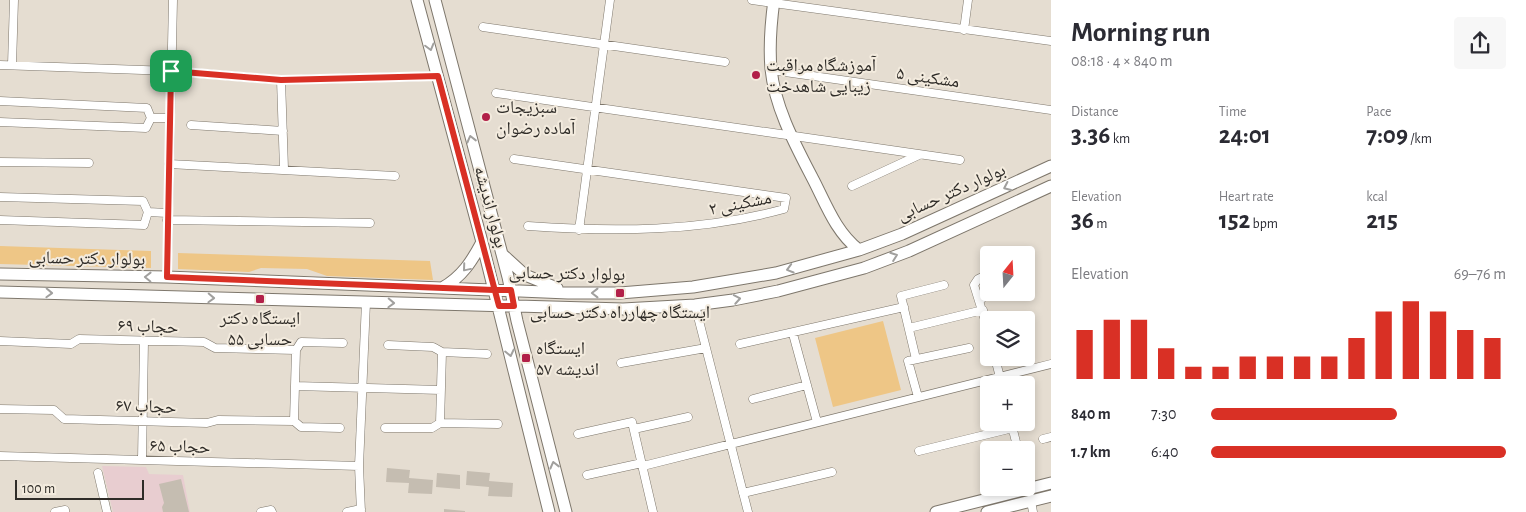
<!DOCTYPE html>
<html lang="en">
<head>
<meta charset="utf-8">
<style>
  body { margin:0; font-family:"Alegreya Sans","Noto Naskh Arabic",sans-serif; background:#f7f7f7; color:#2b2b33; height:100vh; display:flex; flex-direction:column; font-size:19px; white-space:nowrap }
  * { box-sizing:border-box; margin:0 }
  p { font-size:16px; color:#7c7c81 }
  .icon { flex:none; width:28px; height:28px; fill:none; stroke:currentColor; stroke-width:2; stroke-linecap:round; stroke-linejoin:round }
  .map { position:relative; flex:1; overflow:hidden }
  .side { display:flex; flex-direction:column; background:#fff; width:475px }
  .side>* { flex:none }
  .needle { width:32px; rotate:18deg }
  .buttons { position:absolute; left:980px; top:246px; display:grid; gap:10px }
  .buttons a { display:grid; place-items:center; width:55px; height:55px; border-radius:5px; background:#fff; box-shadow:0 2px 8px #0003; font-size:25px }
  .scale { position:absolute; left:15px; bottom:12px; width:129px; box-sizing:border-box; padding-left:5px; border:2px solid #2f2c28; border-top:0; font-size:14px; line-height:18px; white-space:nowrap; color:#2f2c28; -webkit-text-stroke:4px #f3ebde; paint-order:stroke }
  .pin { position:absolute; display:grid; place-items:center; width:42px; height:42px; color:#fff; margin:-21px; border-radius:10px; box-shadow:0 2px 8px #0006 }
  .round { display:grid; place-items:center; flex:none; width:52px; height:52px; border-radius:5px; background:#f7f7f7 }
  .overview { display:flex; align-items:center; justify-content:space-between; height:85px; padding:0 20px }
  h1 { font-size:28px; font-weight:600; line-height:38px }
  .figures { display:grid; grid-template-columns:repeat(3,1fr); gap:8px; height:85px; padding:5px 20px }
  .figures div { display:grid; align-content:center }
  .figures b { font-size:25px; font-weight:600 }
  .figures small { font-size:14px; font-weight:400 }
  .figures p { font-size:14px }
  .chart { height:140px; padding:10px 20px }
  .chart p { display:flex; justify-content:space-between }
  .chart svg { width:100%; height:90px; margin-top:5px; stroke:#d93025; stroke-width:6 }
  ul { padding:0 20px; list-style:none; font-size:16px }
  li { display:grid; grid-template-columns:80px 60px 1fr; align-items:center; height:38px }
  li i { height:12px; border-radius:6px; background:#d93025 }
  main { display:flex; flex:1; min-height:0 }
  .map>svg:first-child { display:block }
  .education { fill:#e8cdd0 }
  .green { fill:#eec686 }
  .building { fill:#c5bdb1 }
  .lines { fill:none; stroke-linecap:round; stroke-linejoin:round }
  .street-casing { stroke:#7e776c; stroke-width:9 }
  .secondary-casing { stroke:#7e776c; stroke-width:13 }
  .street { stroke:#fff; stroke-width:8 }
  .secondary { stroke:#fff; stroke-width:11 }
  .oneway { stroke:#a1a09e }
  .route-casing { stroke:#fff; stroke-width:10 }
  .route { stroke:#d93025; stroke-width:6 }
  .poi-dot { fill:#b22049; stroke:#f3ebde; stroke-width:2 }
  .labels { text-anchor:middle; stroke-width:4; stroke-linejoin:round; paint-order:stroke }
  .poi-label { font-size:18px; fill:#2f2c28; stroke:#f3ebde; text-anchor:start }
  .street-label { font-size:18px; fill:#2f2c28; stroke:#f3ebde }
</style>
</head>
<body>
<main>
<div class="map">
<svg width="1051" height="512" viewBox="0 0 1051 512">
  <rect width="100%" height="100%" fill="#e5ddd1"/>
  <path class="education" d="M102 466 146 467 149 474 183 475 190 512H113Z"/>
  <path class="green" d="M0 246 151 251V268L0 264Z
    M178 253 430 261 433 280 327 276 307 269 261 268 249 272 178 269Z
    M883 321 901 390 833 407 815 338Z"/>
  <path class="building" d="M387 468 410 470 409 478 433 480 432 494 408 493 409 483 386 482Z
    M467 471 490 473 489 481 513 483 512 497 488 496 489 487 466 485Z
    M437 473 460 475V489L436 487Z
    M181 479 189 512H163L162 507 164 503 159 484Z
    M444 509 465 511V512H444Z"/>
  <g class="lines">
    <defs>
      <path id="street" d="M752 0 1051 41
        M483 27 725 62
        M964 30 968 0
        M0 65 171 71 281 80 438 76
        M12 65 14 0
        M771 70 1051 110
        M281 80 284 169
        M496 93 960 160
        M0 101 147 108 151 118 146 128 0 122
        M151 118H170
        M191 125 283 131
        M514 159 786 198 784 209C700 232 614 232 528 226
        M0 162 89 163
        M169 164 395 176
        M852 186 919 155
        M0 197 143 201 148 212 144 225 0 220
        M148 212 167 213
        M167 220 370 223
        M579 230 610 0
        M167 277 173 0
        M989 279 984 276 978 279 974 285 989 333
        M980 301 989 290
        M695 305 748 512
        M909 328 983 310
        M793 334 817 422
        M0 341 71 344 79 339 204 342 215 348 296 350
        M740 344 904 307
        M388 345 433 347 442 352
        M296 350 301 342 343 343
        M442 352 487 354
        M995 358 1002 385
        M916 359 901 296 944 285
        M621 363 706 348
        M295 386 441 390
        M918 397 908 361 969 348
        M753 399 807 385
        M0 409 54 410 64 419 207 423 218 420 294 421
        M294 421 296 350
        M294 421 301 427 340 428
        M1011 422 1018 450
        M440 423 442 352
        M440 423 498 424
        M385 428H432L440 423
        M634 429 688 417
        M578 434 632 422 653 512
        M1043 439 1051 437
        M919 451 1013 428
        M0 456 359 466
        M142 460 144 341
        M643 466 1051 364
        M98 473 107 512
        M587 475 642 463
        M743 493 832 472
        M1031 501 1033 512
        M55 512 65 510V512
        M261 512 271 510 272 512
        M347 512 361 509
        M361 512 359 466 366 302"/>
      <path id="secondary" d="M417 0 482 242 549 512
        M435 0 508 277 517 321 566 512
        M774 0C771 22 769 46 771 69 775 109 797 148 815 183 827 207 837 233 859 250
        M503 255 525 275 557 288
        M0 274 167 277 568 293H620L693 287 776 273 859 250 902 234 1051 166
        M442 288C462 277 472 261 482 242
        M0 292 623 309 695 305 733 300 778 291 864 268 909 251 1051 186
        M936 512 1051 483
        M987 512 1051 496"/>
    </defs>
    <use href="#street" class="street-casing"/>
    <use href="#secondary" class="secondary-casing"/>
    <use href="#street" class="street"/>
    <use href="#secondary" class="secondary"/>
  </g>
  <defs><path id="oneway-chevron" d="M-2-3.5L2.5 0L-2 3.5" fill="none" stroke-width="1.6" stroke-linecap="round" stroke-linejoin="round" transform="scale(1.25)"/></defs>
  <g class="oneway">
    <use href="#oneway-chevron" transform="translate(430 47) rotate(75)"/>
    <use href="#oneway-chevron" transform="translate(471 139) rotate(-104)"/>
    <use href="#oneway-chevron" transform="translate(1007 187) rotate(155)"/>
    <use href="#oneway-chevron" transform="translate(894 256) rotate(-20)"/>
    <use href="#oneway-chevron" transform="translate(466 268) rotate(130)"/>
    <use href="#oneway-chevron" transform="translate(790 269) rotate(164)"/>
    <use href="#oneway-chevron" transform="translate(148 277) rotate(-179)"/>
    <use href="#oneway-chevron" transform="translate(49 293) rotate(2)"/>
    <use href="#oneway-chevron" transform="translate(595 293) rotate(-180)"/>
    <use href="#oneway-chevron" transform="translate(211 298) rotate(2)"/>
    <use href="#oneway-chevron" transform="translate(737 299) rotate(-10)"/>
    <use href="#oneway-chevron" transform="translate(391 303) rotate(2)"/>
    <use href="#oneway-chevron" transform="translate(510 353) rotate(77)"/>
    <use href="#oneway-chevron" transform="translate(554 465) rotate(-104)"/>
  </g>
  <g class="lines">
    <defs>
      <path id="route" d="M171 71 281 80 438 76C458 152 478 229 499 306H514L511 290H494L167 277 171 71"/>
    </defs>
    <use href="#route" class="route-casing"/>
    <use href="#route" class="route"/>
  </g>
  <g class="poi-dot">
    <circle cx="756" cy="75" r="5"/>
    <circle cx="486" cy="117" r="5"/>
    <rect x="615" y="288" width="10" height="10" rx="2.5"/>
    <rect x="255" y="294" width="10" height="10" rx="2.5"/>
    <rect x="521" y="353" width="10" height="10" rx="2.5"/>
  </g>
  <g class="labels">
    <g class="poi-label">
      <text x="766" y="71">آموزشگاه مراقبت<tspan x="766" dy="21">زیبایی شاهدخت</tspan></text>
      <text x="496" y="113">سبزیجات<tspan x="496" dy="21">آماده رضوان</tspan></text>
      <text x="620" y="318" text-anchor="middle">ایستگاه چهارراه دکتر حسابی</text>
      <text x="260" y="324" text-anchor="middle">ایستگاه دکتر<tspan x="260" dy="21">حسابی ۵۵</tspan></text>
      <text x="536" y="354">ایستگاه<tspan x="536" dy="21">اندیشه ۵۷</tspan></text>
    </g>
    <g class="street-label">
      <text transform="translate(928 77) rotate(8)" y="6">مشکینی ۵</text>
      <text transform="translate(951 192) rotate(-24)" y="6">بولوار دکتر حسابی</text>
      <text transform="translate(740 203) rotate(-11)" y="6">مشکینی ۲</text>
      <text transform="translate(491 207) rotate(75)" y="6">بولوار اندیشه</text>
      <text transform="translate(87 258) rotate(1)" y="6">بولوار دکتر حسابی</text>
      <text transform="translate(567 273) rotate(1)" y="6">بولوار دکتر حسابی</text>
      <text transform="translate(148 326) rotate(2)" y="6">حجاب ۶۹</text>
      <text transform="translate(146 406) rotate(2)" y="6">حجاب ۶۷</text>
      <text transform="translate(180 446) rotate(2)" y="6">حجاب ۶۵</text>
    </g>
  </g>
</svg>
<div class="buttons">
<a><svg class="needle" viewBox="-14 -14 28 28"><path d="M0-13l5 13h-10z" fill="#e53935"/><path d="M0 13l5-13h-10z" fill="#7c7c81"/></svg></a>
<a><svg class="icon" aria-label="layers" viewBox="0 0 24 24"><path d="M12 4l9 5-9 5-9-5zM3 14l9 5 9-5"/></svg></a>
<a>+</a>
<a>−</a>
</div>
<div class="scale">100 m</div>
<div class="pin" style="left:171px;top:71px;background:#1e9e55"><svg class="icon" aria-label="arrive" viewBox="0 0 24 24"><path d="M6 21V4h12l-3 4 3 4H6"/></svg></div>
</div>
<section class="side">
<div class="overview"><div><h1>Morning run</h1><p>08:18 · 4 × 840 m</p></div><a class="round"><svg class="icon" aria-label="share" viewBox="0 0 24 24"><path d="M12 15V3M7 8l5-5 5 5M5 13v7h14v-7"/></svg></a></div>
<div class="figures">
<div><p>Distance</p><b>3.36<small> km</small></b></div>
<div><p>Time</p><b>24:01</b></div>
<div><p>Pace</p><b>7:09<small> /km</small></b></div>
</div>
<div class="figures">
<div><p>Elevation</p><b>36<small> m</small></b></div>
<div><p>Heart rate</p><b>152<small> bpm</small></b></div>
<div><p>kcal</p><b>215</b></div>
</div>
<div class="chart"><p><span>Elevation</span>69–76 m</p>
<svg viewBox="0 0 160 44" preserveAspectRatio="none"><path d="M5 44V20M15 44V15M25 44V15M35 44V29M45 44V38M55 44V38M65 44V33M75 44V33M85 44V33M95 44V33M105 44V24M115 44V11M125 44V6M135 44V11M145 44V20M155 44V24"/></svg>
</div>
<ul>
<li><b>840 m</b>7:30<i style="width:63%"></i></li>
<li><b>1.7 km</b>6:40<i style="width:100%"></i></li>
</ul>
</section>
</main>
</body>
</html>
